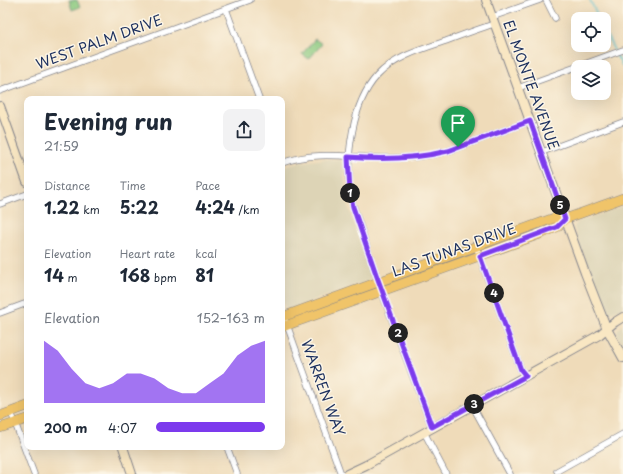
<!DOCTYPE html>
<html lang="en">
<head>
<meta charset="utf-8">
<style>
  body { margin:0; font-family:"Playpen Sans",sans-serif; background:#f2f2f3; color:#1f2937; height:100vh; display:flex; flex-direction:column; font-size:15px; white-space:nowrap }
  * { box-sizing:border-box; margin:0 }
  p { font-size:13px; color:#747a83 }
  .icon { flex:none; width:22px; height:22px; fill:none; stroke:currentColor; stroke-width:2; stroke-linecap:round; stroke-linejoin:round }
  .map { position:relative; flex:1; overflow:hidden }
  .details { position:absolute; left:24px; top:96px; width:261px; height:354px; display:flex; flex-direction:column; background:#fff; border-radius:8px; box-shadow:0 4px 16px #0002 }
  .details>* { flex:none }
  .buttons { position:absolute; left:571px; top:12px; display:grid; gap:8px }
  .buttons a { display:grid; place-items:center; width:40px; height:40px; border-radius:8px; background:#fff; box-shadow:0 4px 16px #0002; font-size:20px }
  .pin { position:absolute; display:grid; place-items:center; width:34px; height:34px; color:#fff; margin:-41px -17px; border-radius:50% 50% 50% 0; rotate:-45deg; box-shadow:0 0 4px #0007 }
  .pin .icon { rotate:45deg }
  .km { position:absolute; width:20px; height:20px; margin:-10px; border-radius:50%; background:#222; color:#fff; font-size:11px; line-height:20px; text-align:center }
  .round { display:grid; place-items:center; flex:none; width:42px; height:42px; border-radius:8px; background:#f2f2f3 }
  .head { display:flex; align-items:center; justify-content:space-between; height:68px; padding:0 20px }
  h1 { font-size:22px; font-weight:700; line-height:30px }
  .figures { display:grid; grid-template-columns:repeat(3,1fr); gap:6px; height:68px; padding:4px 20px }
  .figures div { display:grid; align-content:center }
  .figures b { font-size:17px; font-weight:700 }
  .figures small { font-size:11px; font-weight:400 }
  .figures p { font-size:11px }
  .chart { height:112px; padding:8px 20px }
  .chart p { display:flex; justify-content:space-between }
  .chart svg { width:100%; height:72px; margin-top:4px; fill:#7c3aed; opacity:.7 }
  ul { padding:0 20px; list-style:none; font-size:13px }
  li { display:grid; grid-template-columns:64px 48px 1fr; align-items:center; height:30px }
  li i { height:10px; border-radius:5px; background:#7c3aed }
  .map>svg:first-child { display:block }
  .built { fill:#ddd4b6 }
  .green { fill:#8bc97f; stroke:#537c6e }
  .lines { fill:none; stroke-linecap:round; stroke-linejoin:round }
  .stream { stroke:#56c2cf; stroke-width:1.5 }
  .street-casing { stroke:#85858c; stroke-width:7 }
  .secondary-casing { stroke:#85858c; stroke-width:10 }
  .primary-casing { stroke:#85858c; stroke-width:10 }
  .street { stroke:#fff; stroke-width:5.5 }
  .secondary { stroke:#f9e7c3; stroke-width:8 }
  .primary { stroke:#f0c469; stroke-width:9 }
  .route-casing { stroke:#fff; stroke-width:8 }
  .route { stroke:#7c3aed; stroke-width:5 }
  .labels { text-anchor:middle; stroke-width:3; stroke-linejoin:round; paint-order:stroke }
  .street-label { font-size:14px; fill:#1b2f5e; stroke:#fcf5e5 }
</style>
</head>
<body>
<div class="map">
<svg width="623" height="474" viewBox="0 0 623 474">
  <rect width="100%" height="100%" fill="#fcf5e5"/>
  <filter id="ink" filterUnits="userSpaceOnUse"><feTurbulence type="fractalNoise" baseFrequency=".025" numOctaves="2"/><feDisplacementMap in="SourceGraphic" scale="8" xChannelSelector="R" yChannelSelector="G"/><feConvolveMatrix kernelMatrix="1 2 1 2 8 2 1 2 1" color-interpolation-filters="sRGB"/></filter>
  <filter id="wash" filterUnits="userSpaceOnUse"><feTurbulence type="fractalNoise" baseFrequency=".012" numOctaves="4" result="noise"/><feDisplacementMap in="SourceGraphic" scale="16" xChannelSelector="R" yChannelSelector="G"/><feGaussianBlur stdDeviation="0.9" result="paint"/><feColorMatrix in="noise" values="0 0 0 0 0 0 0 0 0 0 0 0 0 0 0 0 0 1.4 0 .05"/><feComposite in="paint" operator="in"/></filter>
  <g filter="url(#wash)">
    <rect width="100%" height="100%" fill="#efdbb9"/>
    <path class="built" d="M326 159 340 160 344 164 345 192 348 207 371 274 370 280 290 309 285 307 282 300V168L302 162Z
      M623 206V307L611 313 608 314 605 312 603 308 574 228 576 224 578 222Z
      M623 325V346L617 335V332L618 329Z"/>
    <path class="green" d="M69 0H77L80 7 72 10Z
      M315 39 322 44 309 59 302 54Z"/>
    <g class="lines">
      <path class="stream" d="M590 0 599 19
        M604 30 615 52
        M616 55 623 67"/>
    </g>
  </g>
  <g filter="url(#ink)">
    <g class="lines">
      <defs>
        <path id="street" d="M546 0 555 18
          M226 9 259 99
          M492 17 540 0
          M518 88 623 50
          M0 91 250 0
          M542 152 623 122
          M282 163C318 149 355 159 392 158 411 158 430 156 448 151L530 121
          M0 204 27 194
          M476 246 521 370 526 376
          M282 311 341 474
          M0 313 27 303
          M472 405 510 474
          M11 412 34 474
          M432 427C411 372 390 316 371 260 367 247 363 235 359 223 355 212 351 202 350 191 346 156 352 103 377 76 394 57 422 49 446 41 462 35 478 29 494 24
          M424 432 446 474
          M227 447 237 474
          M557 471 623 434"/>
        <path id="secondary" d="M486 0 585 273 607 329 623 358
          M0 106 27 182
          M123 447 132 474
          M347 474 366 465 599 335 615 322 623 317"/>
        <path id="primary" d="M282 317 554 218 556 217 565 219
          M282 327 543 233 557 227 565 219 623 198
          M0 416 27 406
          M0 428 27 419"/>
      </defs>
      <use href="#street" class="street-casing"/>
      <use href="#secondary" class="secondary-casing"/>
      <use href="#primary" class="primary-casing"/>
      <use href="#street" class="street"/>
      <use href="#secondary" class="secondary"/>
      <use href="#primary" class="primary"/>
    </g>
  </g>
  <g class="lines" filter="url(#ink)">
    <defs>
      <path id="route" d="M530 121 565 219 557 227 480 256 521 370 526 376 432 427 376 274 353 207 350 191 348 157C382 160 415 159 448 151Z"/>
    </defs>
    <use href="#route" class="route-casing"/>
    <use href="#route" class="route"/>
  </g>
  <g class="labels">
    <g class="street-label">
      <text transform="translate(99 42) rotate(-20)" y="5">WEST PALM DRIVE</text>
      <text transform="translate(531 85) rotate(70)" y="5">EL MONTE AVENUE</text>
      <text transform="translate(454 250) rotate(-20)" y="5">LAS TUNAS DRIVE</text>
      <text transform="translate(323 388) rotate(70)" y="5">WARREN WAY</text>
    </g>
  </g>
</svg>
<div class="buttons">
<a><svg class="icon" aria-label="locate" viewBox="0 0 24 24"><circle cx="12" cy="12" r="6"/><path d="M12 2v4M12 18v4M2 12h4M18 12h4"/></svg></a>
<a><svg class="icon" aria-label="layers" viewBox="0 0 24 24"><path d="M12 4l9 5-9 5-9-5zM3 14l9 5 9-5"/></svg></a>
</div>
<div class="pin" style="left:458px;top:147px;background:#1e9e55"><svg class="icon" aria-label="arrive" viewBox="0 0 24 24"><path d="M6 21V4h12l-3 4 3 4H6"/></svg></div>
<b class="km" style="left:350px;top:193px">1</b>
<b class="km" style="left:398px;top:333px">2</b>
<b class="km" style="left:474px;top:404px">3</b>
<b class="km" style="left:494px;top:293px">4</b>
<b class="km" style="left:560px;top:205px">5</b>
<section class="details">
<div class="head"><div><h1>Evening run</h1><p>21:59</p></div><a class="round"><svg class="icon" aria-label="share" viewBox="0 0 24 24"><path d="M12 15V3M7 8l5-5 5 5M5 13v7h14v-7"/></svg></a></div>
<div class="figures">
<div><p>Distance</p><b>1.22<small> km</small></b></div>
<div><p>Time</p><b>5:22</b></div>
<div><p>Pace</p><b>4:24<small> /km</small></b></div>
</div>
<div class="figures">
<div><p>Elevation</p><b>14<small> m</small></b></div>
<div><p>Heart rate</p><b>168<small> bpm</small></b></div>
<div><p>kcal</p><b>81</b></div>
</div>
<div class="chart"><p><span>Elevation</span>152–163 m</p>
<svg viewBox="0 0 160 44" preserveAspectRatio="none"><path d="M0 44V6L10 12L20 23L30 32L40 35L50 32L60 26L70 26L80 29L90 35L100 38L110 38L120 32L130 26L140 15L150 9L160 6V44z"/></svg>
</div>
<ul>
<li><b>200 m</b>4:07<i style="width:100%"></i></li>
</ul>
</section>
</div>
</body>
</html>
